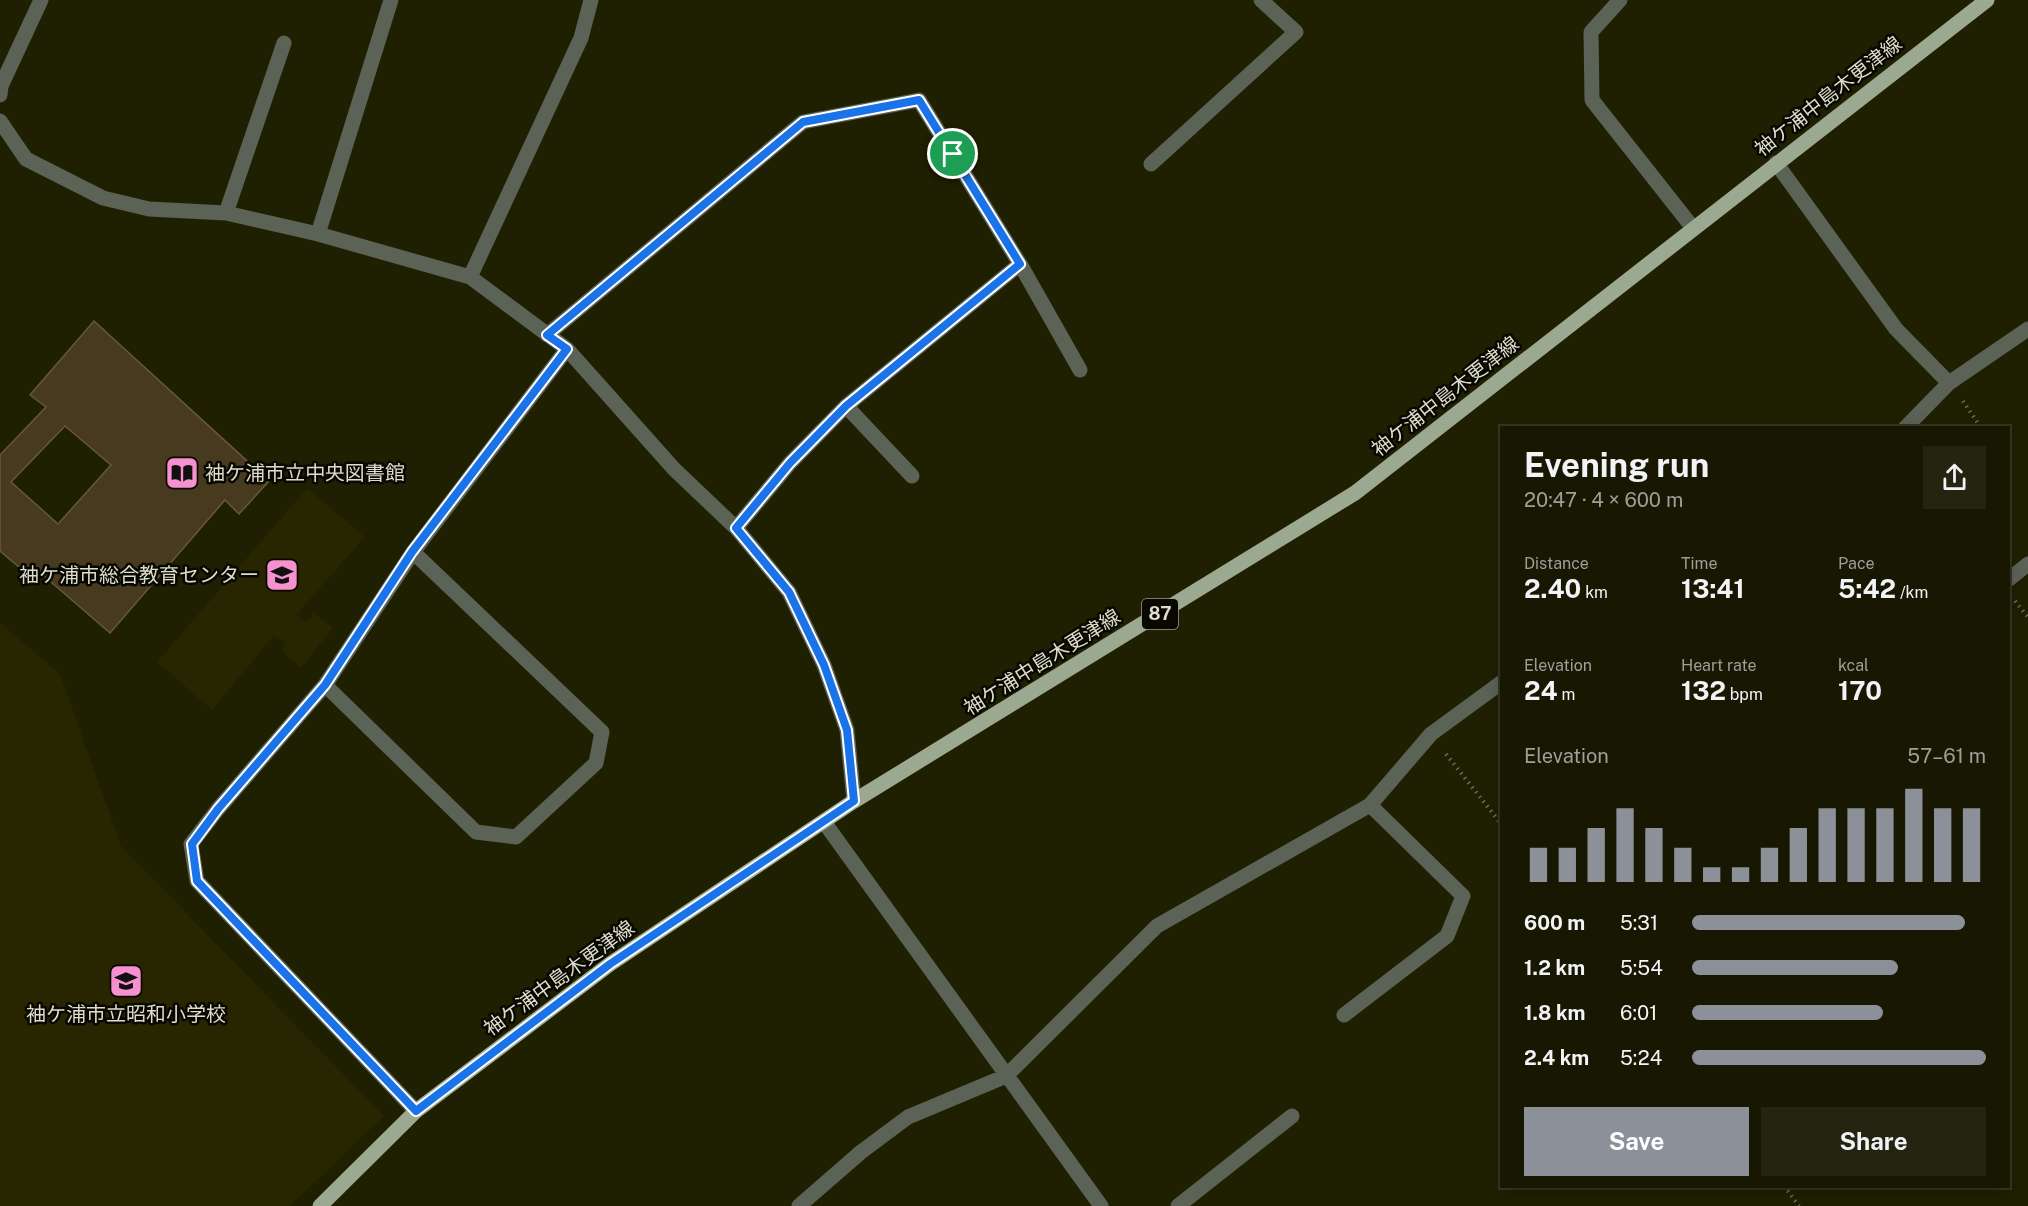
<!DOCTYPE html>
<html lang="en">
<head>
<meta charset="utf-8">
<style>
  body { margin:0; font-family:"Public Sans","Noto Sans JP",sans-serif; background:#242411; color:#f1f3f6; height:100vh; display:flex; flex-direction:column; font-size:22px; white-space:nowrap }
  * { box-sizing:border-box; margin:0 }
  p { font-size:20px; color:#9e9f99 }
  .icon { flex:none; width:33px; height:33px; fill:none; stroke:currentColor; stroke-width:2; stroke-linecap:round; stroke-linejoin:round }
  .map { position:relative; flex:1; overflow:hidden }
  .sheet { position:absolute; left:1500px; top:426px; width:510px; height:762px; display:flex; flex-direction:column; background:#171702; border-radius:0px; box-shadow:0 3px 15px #0003,0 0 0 2px #363624 }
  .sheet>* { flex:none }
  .pin { position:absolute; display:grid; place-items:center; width:51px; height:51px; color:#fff; margin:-26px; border:3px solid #fff; border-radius:50%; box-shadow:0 2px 6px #0007 }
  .round { display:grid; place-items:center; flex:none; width:63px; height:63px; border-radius:0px; background:#242411 }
  .head { display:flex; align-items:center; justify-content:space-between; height:102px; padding:0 24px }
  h1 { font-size:33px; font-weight:700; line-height:45px }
  .metrics { display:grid; grid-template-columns:repeat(3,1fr); gap:9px; height:102px; padding:6px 24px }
  .metrics div { display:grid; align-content:center }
  .metrics b { font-size:26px; font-weight:700 }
  .metrics small { font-size:16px; font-weight:400 }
  .metrics p { font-size:16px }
  .chart { height:168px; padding:12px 24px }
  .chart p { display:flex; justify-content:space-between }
  .chart svg { width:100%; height:108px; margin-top:6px; stroke:#8c9099; stroke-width:6 }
  .cta { display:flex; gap:12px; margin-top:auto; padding:12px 24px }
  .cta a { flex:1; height:69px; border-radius:0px; background:#8c9099; color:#fff; font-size:24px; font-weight:700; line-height:69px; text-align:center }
  .cta a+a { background:#242411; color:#f1f3f6 }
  ul { padding:0 24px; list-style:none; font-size:20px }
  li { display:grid; grid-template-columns:96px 72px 1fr; align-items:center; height:45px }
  li i { height:15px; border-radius:8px; background:#8c9099 }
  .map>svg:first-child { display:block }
  .built { fill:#272600 }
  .building { fill:#483a1f; stroke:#66583c; stroke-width:1.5; fill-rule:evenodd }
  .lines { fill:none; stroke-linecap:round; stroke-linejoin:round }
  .path { stroke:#6c6c54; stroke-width:4; stroke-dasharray:1.5 4.5; stroke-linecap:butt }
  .minor { stroke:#5b6256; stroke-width:15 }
  .primary { stroke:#9aa990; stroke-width:15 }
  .route-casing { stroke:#fff; stroke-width:12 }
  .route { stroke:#1a73e8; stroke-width:8 }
  .labels { text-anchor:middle; stroke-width:5; stroke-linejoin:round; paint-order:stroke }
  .shield { fill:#080801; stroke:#9c9d8f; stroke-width:1.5 }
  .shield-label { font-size:18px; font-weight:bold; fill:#dcddcc }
  .street-label { font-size:20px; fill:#dcddcc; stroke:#080801 }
  .poi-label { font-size:20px; fill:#dcddcc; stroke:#080801; text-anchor:start }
</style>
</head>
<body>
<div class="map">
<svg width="2028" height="1206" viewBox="0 0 2028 1206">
  <rect width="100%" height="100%" fill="#1f1f02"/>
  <path class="built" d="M307 488 365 537 296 615 306 622 314 613 333 628 301 668 282 652 285 642 274 635 212 710 157 662Z
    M0 623 60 674 121 846 384 1116 290 1206H0Z"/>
  <path class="building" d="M94 321 269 481 239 514 225 500 110 633 36 569 31 577 0 551V455L46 407 30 395ZM65 426 111 465 58 524 11 482Z"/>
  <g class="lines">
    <path class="path" d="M1963 401 1981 428
      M2015 601 2028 617
      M1446 754 1502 825
      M1784 1186 1799 1206"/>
    <path class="minor" d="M1620 0 1591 32 1592 100 1693 228
      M0 95 1 86 41 0
      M0 121 26 159 103 198 149 209 226 213 318 234 470 277 567 349 674 469 736 528 789 592 824 665 847 730 854 801
      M1776 163 1896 329 1949 383
      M1151 164 1296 32 1261 0
      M226 213 284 43
      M318 234 391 0
      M470 277 581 38 591 0
      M547 335 803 122 919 100 1020 264 1080 370
      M846 406 912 476
      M1905 428 1949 383 2028 329
      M736 528 790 463 846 406 1020 264
      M2008 580 2028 564
      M325 685 476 832 516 837 596 763 602 732 413 552
      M824 822 1101 1206
      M1344 1015 1447 936 1463 896 1370 805
      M416 1111 197 881 191 844 218 809 325 685 413 552 567 349
      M799 1206 861 1152 908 1117 1006 1076 1157 926 1370 805 1431 734 1502 682
      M1178 1206 1292 1116"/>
    <path class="primary" d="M320 1206 416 1111 610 964 854 801 1355 493 1987 0"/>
  </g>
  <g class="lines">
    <defs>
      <path id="route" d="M919 100 1020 264 846 406 790 463 736 528 789 592 824 665 847 730 854 801 610 964 416 1111 197 881 192 844 218 809 325 685 412 552 567 349 547 335 803 122Z"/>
    </defs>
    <use href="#route" class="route-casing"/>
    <use href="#route" class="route"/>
  </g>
  <defs>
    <symbol id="library-square" viewBox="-11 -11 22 22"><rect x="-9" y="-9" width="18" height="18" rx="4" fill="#f690cf" stroke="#080801"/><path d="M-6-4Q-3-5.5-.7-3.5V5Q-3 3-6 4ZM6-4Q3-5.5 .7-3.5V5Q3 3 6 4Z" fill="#111"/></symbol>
    <symbol id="school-square" viewBox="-11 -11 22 22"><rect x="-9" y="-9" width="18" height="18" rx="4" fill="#f690cf" stroke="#080801"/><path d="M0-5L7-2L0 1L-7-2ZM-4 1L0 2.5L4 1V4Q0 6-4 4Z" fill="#111"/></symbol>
  </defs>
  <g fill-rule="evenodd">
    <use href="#library-square" x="163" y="454" width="38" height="38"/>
    <use href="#school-square" x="263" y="556" width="38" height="38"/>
    <use href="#school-square" x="107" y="962" width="38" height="38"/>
  </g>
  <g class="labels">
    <rect class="shield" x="1142" y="599" width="36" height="30" rx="4.5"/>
    <g class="shield-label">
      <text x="1160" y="620">87</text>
    </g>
    <g class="street-label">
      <text transform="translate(1828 96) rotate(-38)" y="7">袖ケ浦中島木更津線</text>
      <text transform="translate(1445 396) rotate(-38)" y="7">袖ケ浦中島木更津線</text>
      <text transform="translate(1042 662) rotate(-32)" y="7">袖ケ浦中島木更津線</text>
      <text transform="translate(559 978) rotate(-36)" y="7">袖ケ浦中島木更津線</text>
    </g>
    <g class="poi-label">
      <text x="205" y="480">袖ケ浦市立中央図書館</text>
      <text x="259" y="582" text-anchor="end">袖ケ浦市総合教育センター</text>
      <text x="126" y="1021" text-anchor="middle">袖ケ浦市立昭和小学校</text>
    </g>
  </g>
</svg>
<div class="pin" style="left:953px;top:154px;background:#1e9e55"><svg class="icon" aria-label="arrive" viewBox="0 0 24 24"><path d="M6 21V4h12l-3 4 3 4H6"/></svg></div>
<section class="sheet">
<div class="head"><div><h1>Evening run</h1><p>20:47 · 4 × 600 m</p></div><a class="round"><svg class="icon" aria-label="share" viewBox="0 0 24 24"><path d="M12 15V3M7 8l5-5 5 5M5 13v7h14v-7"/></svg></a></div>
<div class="metrics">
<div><p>Distance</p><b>2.40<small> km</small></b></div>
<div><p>Time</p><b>13:41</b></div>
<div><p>Pace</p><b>5:42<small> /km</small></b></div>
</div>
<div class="metrics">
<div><p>Elevation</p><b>24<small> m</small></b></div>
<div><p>Heart rate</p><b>132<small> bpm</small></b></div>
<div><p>kcal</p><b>170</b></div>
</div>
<div class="chart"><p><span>Elevation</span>57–61 m</p>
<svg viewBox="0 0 160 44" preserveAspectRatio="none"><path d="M5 44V30M15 44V30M25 44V22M35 44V14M45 44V22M55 44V30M65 44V38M75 44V38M85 44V30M95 44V22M105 44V14M115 44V14M125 44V14M135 44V6M145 44V14M155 44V14"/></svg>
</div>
<ul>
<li><b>600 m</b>5:31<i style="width:93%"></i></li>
<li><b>1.2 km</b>5:54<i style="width:70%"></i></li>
<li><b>1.8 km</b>6:01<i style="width:65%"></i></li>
<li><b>2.4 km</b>5:24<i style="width:100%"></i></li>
</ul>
<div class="cta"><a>Save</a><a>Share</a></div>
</section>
</div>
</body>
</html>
